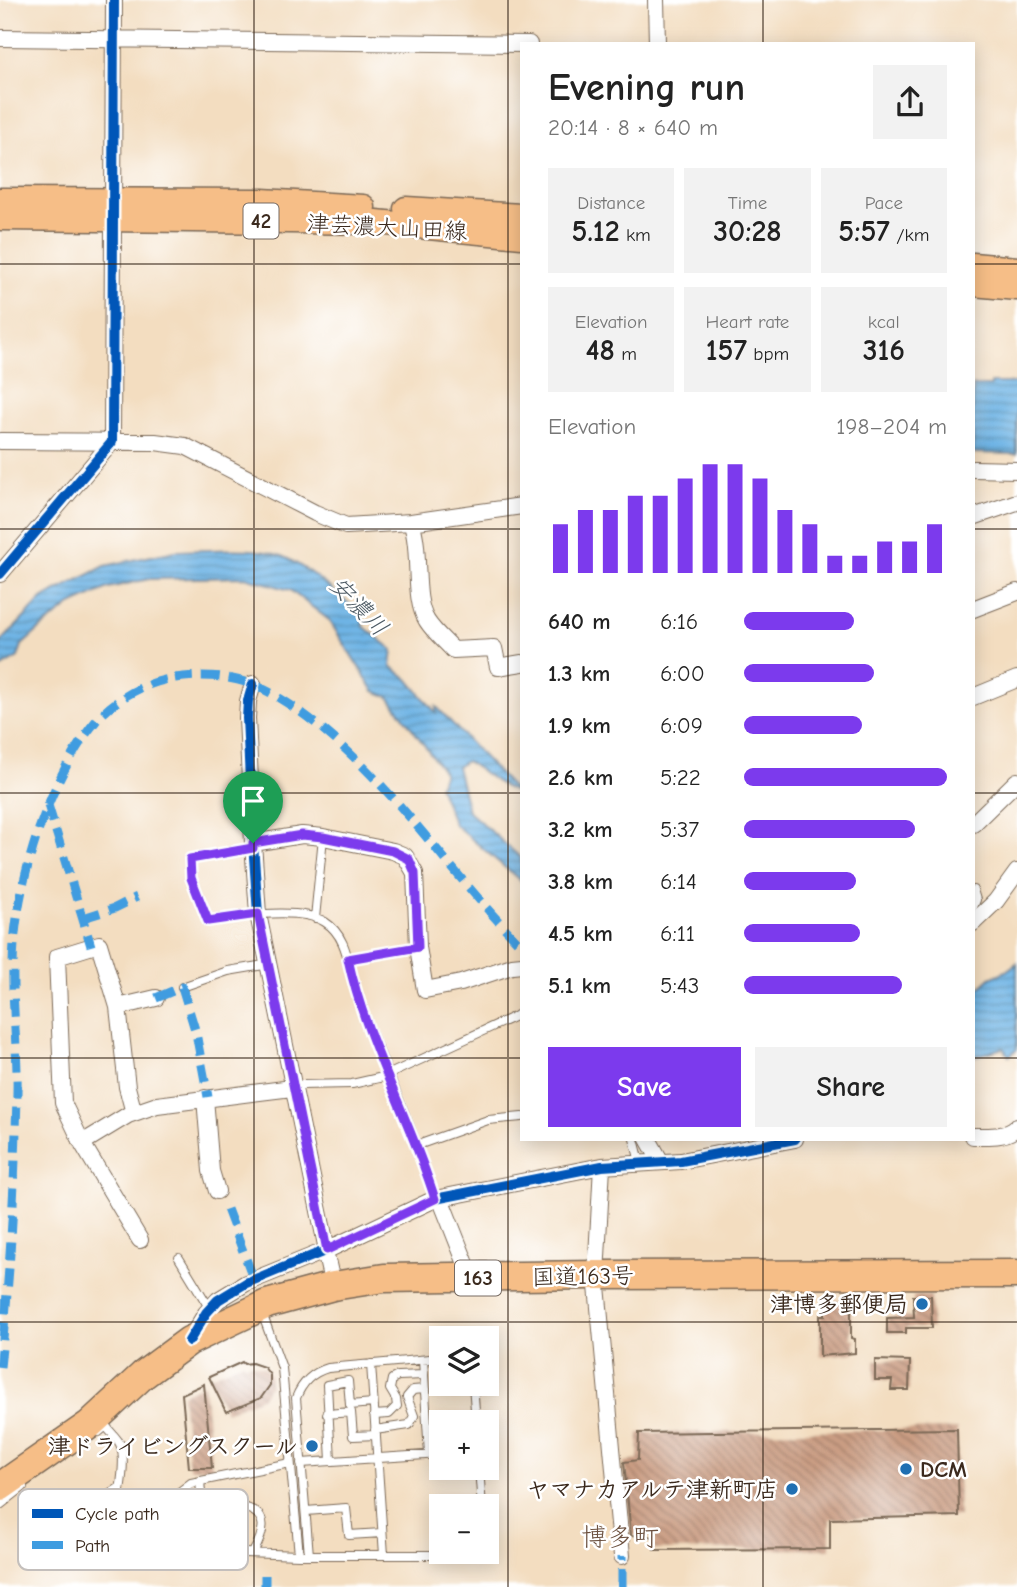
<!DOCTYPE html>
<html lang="en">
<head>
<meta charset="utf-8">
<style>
  body { margin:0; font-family:"Comic Neue","Klee One",sans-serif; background:#f2f2f2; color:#222; height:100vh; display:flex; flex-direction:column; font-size:26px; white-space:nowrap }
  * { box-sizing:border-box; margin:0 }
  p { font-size:23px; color:#767676 }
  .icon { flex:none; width:38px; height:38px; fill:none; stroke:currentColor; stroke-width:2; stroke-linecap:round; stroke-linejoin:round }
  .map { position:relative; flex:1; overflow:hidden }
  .details { position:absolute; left:520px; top:42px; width:455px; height:1099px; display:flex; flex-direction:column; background:#fff; border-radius:0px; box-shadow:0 4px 18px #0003 }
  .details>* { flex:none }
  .tools { position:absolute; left:429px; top:1326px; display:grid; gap:14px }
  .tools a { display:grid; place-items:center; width:70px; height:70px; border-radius:0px; background:#fff; box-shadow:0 4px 18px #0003; font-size:35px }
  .pin { position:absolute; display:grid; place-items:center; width:60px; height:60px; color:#fff; margin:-72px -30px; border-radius:50% 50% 50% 0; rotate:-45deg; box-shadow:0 0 7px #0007 }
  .pin .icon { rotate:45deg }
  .round { display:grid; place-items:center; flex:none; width:74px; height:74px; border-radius:0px; background:#f2f2f2 }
  .head { display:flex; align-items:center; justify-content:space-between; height:119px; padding:0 28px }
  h1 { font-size:38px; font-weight:800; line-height:52px }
  .metrics { display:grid; grid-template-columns:repeat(3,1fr); gap:10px; height:119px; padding:7px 28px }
  .metrics div { display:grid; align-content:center; border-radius:0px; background:#f2f2f2; text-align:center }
  .metrics b { font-size:30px; font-weight:800 }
  .metrics small { font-size:19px; font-weight:400 }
  .metrics p { font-size:19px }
  .chart { height:196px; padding:14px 28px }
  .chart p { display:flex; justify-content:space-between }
  .chart svg { width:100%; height:126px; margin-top:7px; stroke:#7c3aed; stroke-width:6 }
  .primary-button { display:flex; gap:14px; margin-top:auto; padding:14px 28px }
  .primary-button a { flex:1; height:80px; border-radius:0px; background:#7c3aed; color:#fff; font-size:28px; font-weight:800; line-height:80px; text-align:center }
  .primary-button a+a { background:#f2f2f2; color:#222 }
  ul { padding:0 28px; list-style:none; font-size:23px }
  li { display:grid; grid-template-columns:112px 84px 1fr; align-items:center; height:52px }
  li i { height:18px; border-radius:9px; background:#7c3aed }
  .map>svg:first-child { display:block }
  .water { fill:url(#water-rules); stroke:#546f82; stroke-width:2 }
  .building { fill:url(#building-back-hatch) }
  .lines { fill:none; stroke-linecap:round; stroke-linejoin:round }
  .lane-casing { stroke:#7b6957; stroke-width:10 }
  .street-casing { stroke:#7b6957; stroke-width:18 }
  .primary-casing { stroke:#7b6957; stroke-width:27 }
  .highway-casing { stroke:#7b6957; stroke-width:31 }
  .lane { stroke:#fff; stroke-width:8 }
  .street { stroke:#fff; stroke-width:16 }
  .primary { stroke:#f6be87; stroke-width:24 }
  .highway { stroke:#f6be87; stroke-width:28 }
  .quiet { stroke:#3f9ce0; stroke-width:9; stroke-dasharray:18 9; stroke-linecap:butt }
  .cycleway-casing { stroke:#fff; stroke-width:15 }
  .cycleway { stroke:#0057b8; stroke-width:10 }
  .route-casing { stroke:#fff; stroke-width:14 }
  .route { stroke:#7c3aed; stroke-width:9 }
  .grid { fill:none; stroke:#3b2a1e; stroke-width:2; stroke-opacity:0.55 }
  .poi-dot { fill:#1f6fb2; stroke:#fff; stroke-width:2.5 }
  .labels { text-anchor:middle; stroke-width:5; stroke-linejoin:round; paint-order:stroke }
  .shield { fill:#fff; stroke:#766a62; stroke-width:2 }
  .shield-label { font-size:21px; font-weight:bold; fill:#3b2a1e }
  .street-label { font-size:23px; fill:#3b2a1e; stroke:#fff }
  .poi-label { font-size:23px; font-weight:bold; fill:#3b2a1e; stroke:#fff; text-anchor:end }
  .water-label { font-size:24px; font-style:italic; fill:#4d5a64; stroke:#fff }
  .quarter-label { font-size:26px; fill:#6d5241; stroke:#fff }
  .key { fill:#fff; stroke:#c4bfbc; stroke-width:2 }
  .key-label { font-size:19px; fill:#3b2a1e }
</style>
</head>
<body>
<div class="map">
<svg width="1017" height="1587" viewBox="0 0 1017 1587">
  <defs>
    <pattern id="water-rules" width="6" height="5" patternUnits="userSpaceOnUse" patternTransform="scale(1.75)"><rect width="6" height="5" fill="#6eb4e5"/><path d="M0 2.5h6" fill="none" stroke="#5c93b9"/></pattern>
    <pattern id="building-back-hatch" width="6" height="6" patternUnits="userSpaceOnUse" patternTransform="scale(1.75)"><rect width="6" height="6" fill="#ca9d83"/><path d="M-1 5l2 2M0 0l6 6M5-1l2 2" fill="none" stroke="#a5806b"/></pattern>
  </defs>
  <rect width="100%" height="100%" fill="#fff"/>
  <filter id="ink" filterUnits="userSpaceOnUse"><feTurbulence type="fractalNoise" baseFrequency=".0143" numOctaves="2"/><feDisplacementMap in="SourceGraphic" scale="14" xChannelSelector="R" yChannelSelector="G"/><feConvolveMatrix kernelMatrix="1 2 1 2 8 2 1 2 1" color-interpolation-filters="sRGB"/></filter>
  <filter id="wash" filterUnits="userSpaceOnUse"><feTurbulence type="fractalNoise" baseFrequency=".00686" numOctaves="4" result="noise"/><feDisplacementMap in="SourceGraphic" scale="28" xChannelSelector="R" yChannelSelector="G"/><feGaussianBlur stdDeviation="1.57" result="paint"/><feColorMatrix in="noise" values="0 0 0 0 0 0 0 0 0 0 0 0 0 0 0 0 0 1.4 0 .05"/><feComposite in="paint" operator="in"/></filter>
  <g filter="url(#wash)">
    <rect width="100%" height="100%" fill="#f3ddc0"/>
    <path class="water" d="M991 383H1017V454L973 453V386H991Z
      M175 551C208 551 259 544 288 559 315 573 338 596 362 614L363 626 393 650 391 666 408 679 436 713V706L517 793C498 786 484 771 466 761L457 767 468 811 521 858V881L454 824 439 786 444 772 389 697 374 691 329 620 290 590 245 577 149 579 108 588 71 605 41 628 22 645 18 657 0 668V643L43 598 105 566Z
      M1017 963V1049L1009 1056 1003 1048 973 1057V994L990 978 1006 971Z"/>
    <g id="blocks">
      <path class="building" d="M913 1296H931L932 1328H906V1333H887V1318L914 1317Z
        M825 1300H851V1338L855 1339V1353L820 1356V1315H825Z
        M875 1360 910 1361 909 1390H891L892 1380H875Z
        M242 1362 244 1364 252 1363 264 1367 270 1375V1385L261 1398 226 1412 209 1377Z
        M204 1384 212 1468H189L182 1394Z
        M957 1429 959 1516 830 1519V1549L654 1550 655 1537 631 1535 624 1462 638 1460 639 1433Z"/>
    </g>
  </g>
  <g filter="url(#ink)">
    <use href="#blocks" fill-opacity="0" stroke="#7b6957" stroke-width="2"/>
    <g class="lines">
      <defs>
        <path id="lane" d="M253 848 190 859 191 878 208 921C237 916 300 906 325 922 346 935 348 962 354 983 362 1015 376 1044 388 1073 405 1114 422 1157 435 1199
          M973 890 976 900 973 907
          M315 918 323 837
          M348 959 418 947
          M182 987 228 971 270 964
          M292 1088 301 1085 352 1084 383 1077 522 1013
          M634 1139 640 1162
          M415 1146 488 1120 522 1117
          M179 1258 210 1309
          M262 1313 282 1368 299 1555
          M423 1360 429 1454
          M371 1364 384 1555
          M473 1384 476 1423
          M327 1414 351 1412 353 1436 376 1435
          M374 1415 389 1414 397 1406 396 1399 390 1389 392 1379 398 1376 424 1375
          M375 1430 409 1425 414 1416 407 1397 413 1390 425 1389
          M99 1432 106 1426C110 1432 117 1438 120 1444 128 1460 117 1506 114 1526L87 1522C91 1508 107 1495 119 1488
          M331 1461 327 1385 348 1381 350 1405 373 1403
          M290 1463 191 1483 178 1493 171 1505V1523L178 1542 193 1551 299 1555H448L461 1552
          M301 1463 441 1454
          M479 1468 482 1507
          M200 1481 202 1505 209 1515 220 1516 242 1507C271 1513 264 1533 253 1553
          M0 1505 23 1487
          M306 1511 346 1508 349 1535 382 1533
          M309 1555 296 1398C302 1383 311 1373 328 1368L441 1358"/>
        <path id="street" d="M656 0 657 44
          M0 38 529 44
          M0 441 155 442 185 446 315 513 346 526 411 522 522 506
          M973 469 1017 470
          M973 517 1017 502
          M411 522C422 551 412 598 427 621 434 632 445 641 453 650L494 648 498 667 522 663
          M0 574 112 442 114 0
          M973 609 1017 592
          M253 684 248 701 247 718 253 843 258 914 327 1250
          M973 697 1017 679
          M973 824 1017 781
          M253 843 302 835 323 837 393 851 405 856 415 873 418 947 425 990 461 983 512 966 522 965
          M973 923 996 901 1017 872
          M205 1098 211 1171 217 1191
          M134 1113 127 1087 118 1007 156 998
          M973 1136C987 1136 1007 1138 1017 1127
          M648 1139 661 1162
          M82 1143 63 1103 57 957 99 944 118 1007
          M602 1166 596 1275 622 1556
          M440 1198 472 1279
          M140 1240 82 1143 128 1115 157 1105 292 1088
          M325 1251 333 1286
          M191 1338 206 1313 218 1300 246 1283 327 1250 435 1199 602 1166 681 1161 795 1139"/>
        <path id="primary" d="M0 200 262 201 363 207
          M406 209 522 216
          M0 218 376 222 522 236
          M973 265 1017 269
          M973 284 1017 288"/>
        <path id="highway" d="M0 1487 89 1425 143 1375 189 1341 267 1304 333 1286 384 1278 596 1275 1017 1274"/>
      </defs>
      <use href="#lane" class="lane-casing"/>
      <use href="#street" class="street-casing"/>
      <use href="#primary" class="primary-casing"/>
      <use href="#highway" class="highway-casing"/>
      <use href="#lane" class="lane"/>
      <use href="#street" class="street"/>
      <use href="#primary" class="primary"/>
      <use href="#highway" class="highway"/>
      <path class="quiet" d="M48 805 91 946
        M83 918 115 908 137 897
        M156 998 182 987 196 1033 208 1097
        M227 1209 254 1280
        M0 1367C10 1276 15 1184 17 1093 18 1051 12 1008 13 965 14 889 47 780 96 721 114 700 142 684 169 679 203 673 238 675 269 692 370 748 441 865 522 946
        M265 1587V1575
        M622 1587V1556"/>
      <defs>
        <path id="cycleway" d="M0 574 112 442 114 0
          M253 684 248 701 247 718 253 843 258 914 327 1250
          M189 1341 206 1313 218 1300 246 1283 327 1250 435 1199 602 1166 681 1161 795 1139"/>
      </defs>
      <use href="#cycleway" class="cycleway-casing"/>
      <use href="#cycleway" class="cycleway"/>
    </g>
  </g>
  <g class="lines" filter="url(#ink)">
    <defs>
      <path id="route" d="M302 835 323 837 393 851 409 859 415 873 418 947 348 959C366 1043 410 1118 435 1199L327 1250 258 914 208 921 191 878 190 859 253 848V843Z"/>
    </defs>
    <use href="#route" class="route-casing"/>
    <use href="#route" class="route"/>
  </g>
  <path class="grid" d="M254 0V1587M508 0V1587M763 0V44M0 264H522M973 264H1017M0 529H522M973 529H1017M0 793H522M973 793H1017M0 1058H522M973 1058H1017M763 1139V1587M0 1322H1017"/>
  <g class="poi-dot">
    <circle cx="922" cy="1304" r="7"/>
    <circle cx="312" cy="1446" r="7"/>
    <circle cx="906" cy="1469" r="7"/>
    <circle cx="792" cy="1489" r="7"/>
  </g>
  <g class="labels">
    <g class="shield">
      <rect x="243.5" y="203.5" width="35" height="35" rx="5"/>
      <rect x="455" y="1260.5" width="46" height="35" rx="5"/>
    </g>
    <g class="shield-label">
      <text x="261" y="228">42</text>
      <text x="478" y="1285">163</text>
    </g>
    <g class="street-label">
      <text transform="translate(387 227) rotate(3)" y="8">津芸濃大山田線</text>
      <text transform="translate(583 1276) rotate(-1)" y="8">国道163号</text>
    </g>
    <g class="poi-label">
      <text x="908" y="1312">津博多郵便局</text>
      <text x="298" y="1454">津ドライビングスクール</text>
      <text x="920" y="1477" text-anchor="start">DCM</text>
      <text x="778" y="1497">ヤマナカアルテ津新町店</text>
    </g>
    <g class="water-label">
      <text transform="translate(359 606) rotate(46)" y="8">安濃川</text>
    </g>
    <g class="quarter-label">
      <text x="620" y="1546">博多町</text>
    </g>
  </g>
  <rect x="18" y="1489" width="230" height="81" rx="10" class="key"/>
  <rect x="32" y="1509" width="31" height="9" fill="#0057b8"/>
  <rect x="32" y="1541" width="31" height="8" fill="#3f9ce0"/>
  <g class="key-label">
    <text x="75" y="1520">Cycle path</text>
    <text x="75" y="1552">Path</text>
  </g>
</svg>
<div class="tools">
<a><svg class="icon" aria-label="layers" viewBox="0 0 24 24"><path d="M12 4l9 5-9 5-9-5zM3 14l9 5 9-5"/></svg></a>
<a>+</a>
<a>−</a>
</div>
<div class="pin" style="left:253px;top:843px;background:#1e9e55"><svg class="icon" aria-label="arrive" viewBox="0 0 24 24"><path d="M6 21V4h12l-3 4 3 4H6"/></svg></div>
<section class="details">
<div class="head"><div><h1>Evening run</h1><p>20:14 · 8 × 640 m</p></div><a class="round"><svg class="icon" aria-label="share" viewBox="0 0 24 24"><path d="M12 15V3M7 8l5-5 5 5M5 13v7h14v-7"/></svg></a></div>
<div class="metrics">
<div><p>Distance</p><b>5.12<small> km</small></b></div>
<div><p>Time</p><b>30:28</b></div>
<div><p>Pace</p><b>5:57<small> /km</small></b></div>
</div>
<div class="metrics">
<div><p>Elevation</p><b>48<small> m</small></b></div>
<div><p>Heart rate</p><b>157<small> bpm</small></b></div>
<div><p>kcal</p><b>316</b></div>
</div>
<div class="chart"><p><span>Elevation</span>198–204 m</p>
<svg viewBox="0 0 160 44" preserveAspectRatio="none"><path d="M5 44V27M15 44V22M25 44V22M35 44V17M45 44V17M55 44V11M65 44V6M75 44V6M85 44V11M95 44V22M105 44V27M115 44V38M125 44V38M135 44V33M145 44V33M155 44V27"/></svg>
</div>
<ul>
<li><b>640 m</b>6:16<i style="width:54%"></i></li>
<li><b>1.3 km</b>6:00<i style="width:64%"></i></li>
<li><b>1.9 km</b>6:09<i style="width:58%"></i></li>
<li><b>2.6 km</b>5:22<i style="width:100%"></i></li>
<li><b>3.2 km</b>5:37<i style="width:84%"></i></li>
<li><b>3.8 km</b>6:14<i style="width:55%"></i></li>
<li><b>4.5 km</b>6:11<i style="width:57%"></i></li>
<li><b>5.1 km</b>5:43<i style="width:78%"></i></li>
</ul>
<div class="primary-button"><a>Save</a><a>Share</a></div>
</section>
</div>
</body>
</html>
